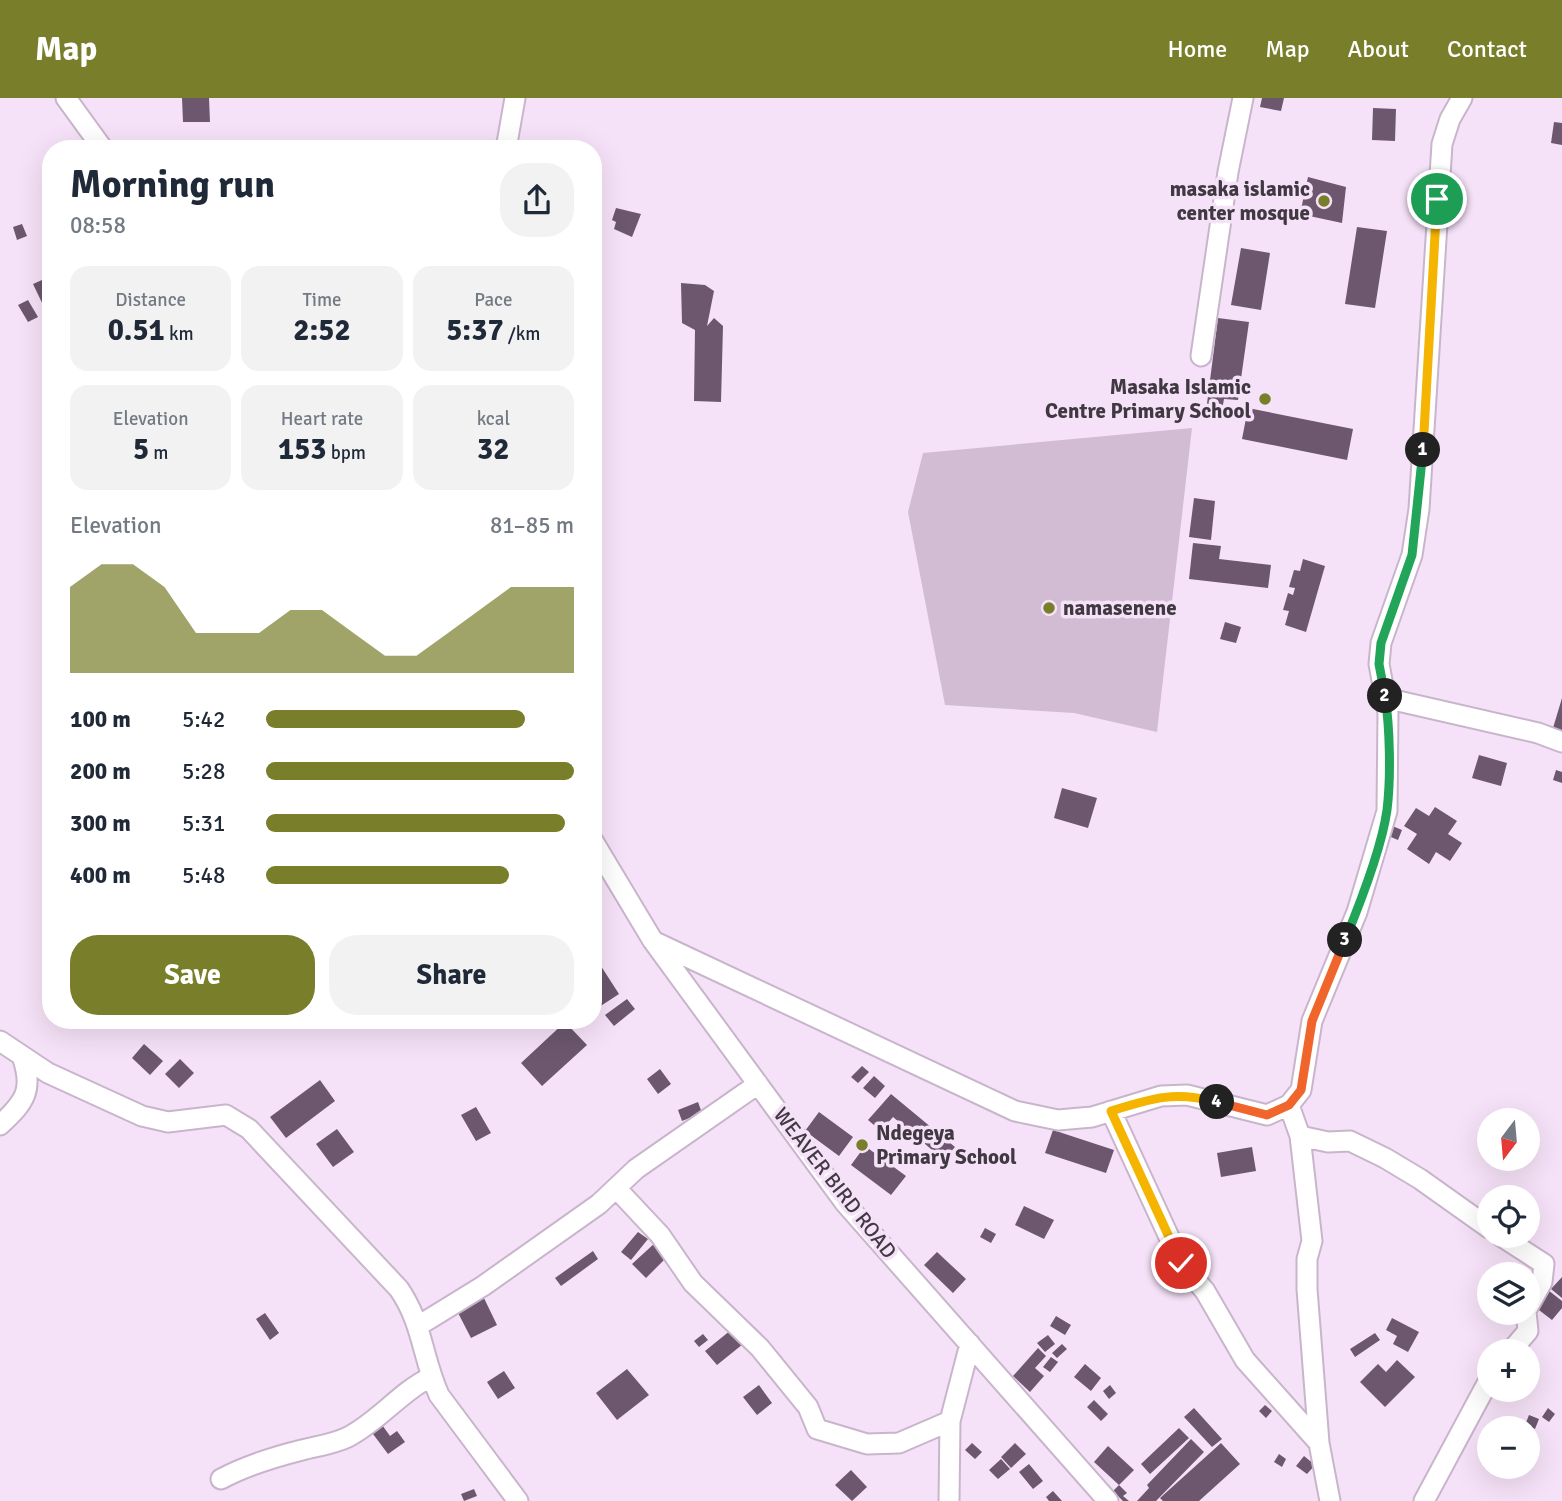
<!DOCTYPE html>
<html lang="en">
<head>
<meta charset="utf-8">
<style>
  body { margin:0; font-family:Signika,sans-serif; background:#f2f2f3; color:#1f2937; height:100vh; display:flex; flex-direction:column; font-size:26px; white-space:nowrap }
  * { box-sizing:border-box; margin:0 }
  p { font-size:23px; color:#747a83 }
  .icon { flex:none; width:38px; height:38px; fill:none; stroke:currentColor; stroke-width:2; stroke-linecap:round; stroke-linejoin:round }
  .map { position:relative; flex:1; overflow:hidden }
  .sheet { position:absolute; left:42px; top:42px; width:560px; height:889px; display:flex; flex-direction:column; background:#fff; border-radius:28px; box-shadow:0 7px 28px #0002 }
  .sheet>* { flex:none }
  .needle { width:46px; rotate:196deg }
  .tools { position:absolute; left:1477px; top:1010px; display:grid; gap:14px }
  .tools a { display:grid; place-items:center; width:63px; height:63px; border-radius:50%; background:#fff; box-shadow:0 7px 28px #0002; font-size:35px }
  .pin { position:absolute; display:grid; place-items:center; width:60px; height:60px; color:#fff; margin:-30px; border:4px solid #fff; border-radius:50%; box-shadow:0 2px 7px #0007 }
  .km { position:absolute; width:35px; height:35px; margin:-18px; border-radius:50%; background:#222; color:#fff; font-size:19px; line-height:35px; text-align:center }
  .round { display:grid; place-items:center; flex:none; width:74px; height:74px; border-radius:28px; background:#f2f2f3 }
  .summary { display:flex; align-items:center; justify-content:space-between; height:119px; padding:0 28px }
  h1 { font-size:38px; font-weight:800; line-height:52px }
  .figures { display:grid; grid-template-columns:repeat(3,1fr); gap:10px; height:119px; padding:7px 28px }
  .figures div { display:grid; align-content:center; border-radius:18px; background:#f2f2f3; text-align:center }
  .figures b { font-size:30px; font-weight:800 }
  .figures small { font-size:19px; font-weight:400 }
  .figures p { font-size:19px }
  .chart { height:196px; padding:14px 28px }
  .chart p { display:flex; justify-content:space-between }
  .chart svg { width:100%; height:126px; margin-top:7px; fill:#787e29; opacity:.7 }
  .button { display:flex; gap:14px; margin-top:auto; padding:14px 28px }
  .button a { flex:1; height:80px; border-radius:28px; background:#787e29; color:#fff; font-size:28px; font-weight:800; line-height:80px; text-align:center }
  .button a+a { background:#f2f2f3; color:#1f2937 }
  ul { padding:0 28px; list-style:none; font-size:23px }
  li { display:grid; grid-template-columns:112px 84px 1fr; align-items:center; height:52px }
  li i { height:18px; border-radius:9px; background:#787e29 }
  header { display:flex; align-items:center; gap:42px; box-sizing:border-box; height:98px; padding:0 35px; background:#787e29; color:#fff }
  header strong { font-size:33px }
  nav { display:flex; gap:38px; margin-inline-start:auto; font-size:24px }
  .map>svg:first-child { display:block }
  .green { fill:#d1bcd3 }
  .building { fill:#6c576e }
  .lines { fill:none; stroke-linecap:round; stroke-linejoin:round }
  .minor-casing { stroke:#c9b5cb; stroke-width:23 }
  .minor { stroke:#fff; stroke-width:19 }
  .split-1-casing { stroke:#fff; stroke-width:14 }
  .split-2-casing { stroke:#fff; stroke-width:14 }
  .split-3-casing { stroke:#fff; stroke-width:14 }
  .split-4-casing { stroke:#fff; stroke-width:14 }
  .split-5-casing { stroke:#fff; stroke-width:14 }
  .split-1 { stroke:#f5b400; stroke-width:9 }
  .split-2 { stroke:#22a559; stroke-width:9 }
  .split-3 { stroke:#22a559; stroke-width:9 }
  .split-4 { stroke:#f0652b; stroke-width:9 }
  .split-5 { stroke:#f5b400; stroke-width:9 }
  .poi-dot { fill:#787e29; stroke:#f6e2f8; stroke-width:2.5 }
  .labels { text-anchor:middle; stroke-width:7; stroke-linejoin:round; paint-order:stroke }
  .poi-label { font-size:21px; font-weight:bold; fill:#413942; stroke:#f6e2f8; text-anchor:end }
  .street-label { font-size:21px; fill:#413942; stroke:#f6e2f8 }
</style>
</head>
<body>
<header>
<strong>Map</strong>
<nav><a>Home</a><a>Map</a><a>About</a><a>Contact</a></nav>
</header>
<div class="map">
<svg width="1562" height="1403" viewBox="0 0 1562 1403">
  <rect width="100%" height="100%" fill="#f6e2f8"/>
  <path class="green" d="M1192 330 1157 634 1074 615 945 607 908 414 923 355Z"/>
  <path class="building" d="M182 0H209L210 24H183Z
    M1262 0H1284L1281 13 1260 9Z
    M1373 10 1396 11 1395 43 1372 42Z
    M1554 24 1562 25V47L1551 45Z
    M1308 79 1346 89 1342 125 1300 116Z
    M616 110 641 116 632 139 614 131 616 124 612 122Z
    M22 126 27 138 17 142 13 129Z
    M1357 129 1387 133 1375 210 1345 206Z
    M1241 150 1270 155 1261 212 1231 207Z
    M51 178V206L44 209 33 186Z
    M681 185 705 187 714 193 707 228 714 220 723 228 721 304 694 303 695 232 682 225Z
    M28 202 38 219 28 224 18 207Z
    M1218 220 1249 224 1238 302 1224 301 1220 323 1205 321Z
    M1248 310 1353 331 1347 362 1242 341Z
    M1194 400 1215 403 1211 442 1189 439Z
    M1193 445 1221 448 1219 461 1271 467 1268 490 1189 481Z
    M1303 461 1325 468 1306 534 1285 527 1289 513 1283 512 1288 495 1293 497 1295 490 1289 489 1294 472 1300 473Z
    M1225 524 1241 529 1236 545 1220 541Z
    M1562 600V633L1553 630Z
    M1479 657 1507 665 1501 688 1472 680Z
    M1556 672 1562 674V685L1553 682Z
    M1062 690 1097 700 1088 730 1054 720Z
    M1435 709 1457 723 1448 736 1462 745 1450 763 1436 754 1429 766 1407 751 1417 736 1404 728 1416 710 1429 718Z
    M1390 727 1402 732 1398 742 1386 737Z
    M599 865 619 896 593 913V869Z
    M627 901 635 911 614 928 605 917Z
    M565 924 587 947 542 988 521 965Z
    M144 946 163 963 150 977 132 960Z
    M180 961 194 975 179 990 165 976Z
    M862 968 869 974 858 985 851 979Z
    M660 971 671 986 658 996 647 981Z
    M874 978 885 988 875 1000 863 990Z
    M320 982 335 1003 286 1040 270 1019Z
    M891 996 955 1049 944 1062 893 1019 881 1033 868 1022Z
    M698 1004 702 1015 682 1023 678 1012Z
    M476 1009 491 1035 476 1043 461 1017Z
    M819 1014 853 1039 839 1058 805 1033Z
    M337 1031 354 1054 333 1069 316 1046Z
    M1053 1032 1114 1052 1106 1075 1045 1055Z
    M865 1048 906 1078 891 1097 851 1067Z
    M1252 1049 1256 1073 1221 1079 1217 1055Z
    M1024 1108 1054 1122 1044 1141 1015 1127Z
    M985 1130 996 1136 991 1145 980 1139Z
    M638 1134 648 1141 631 1162 621 1154Z
    M656 1144 669 1157 646 1180 632 1166Z
    M593 1153 598 1161 561 1188 555 1180Z
    M937 1154 966 1181 953 1195 924 1167Z
    M1562 1179V1200L1551 1191Z
    M1548 1192 1562 1203V1210L1552 1222 1535 1209Z
    M482 1196 497 1227 471 1240 455 1209Z
    M265 1215 279 1235 270 1242 256 1221Z
    M1056 1218 1071 1227 1065 1237 1050 1228Z
    M1392 1220 1419 1234 1408 1254 1393 1246 1397 1238 1386 1232Z
    M731 1232 743 1246 717 1267 705 1253Z
    M1375 1235 1380 1242 1355 1259 1350 1251Z
    M703 1236 708 1242 699 1249 694 1243Z
    M1048 1237 1055 1246 1045 1254 1037 1245Z
    M1062 1246 1067 1251 1057 1260 1052 1255Z
    M1038 1250 1046 1258 1035 1270 1044 1278 1030 1294 1013 1278Z
    M1051 1259 1058 1264 1050 1274 1043 1269Z
    M1397 1262 1415 1279 1385 1309 1360 1284 1378 1266 1386 1274Z
    M1085 1266 1101 1280 1091 1293 1074 1279Z
    M627 1271 649 1297 617 1322 596 1295Z
    M504 1273 515 1290 498 1301 487 1284Z
    M759 1287 772 1305 757 1317 743 1299Z
    M1110 1287 1116 1295 1109 1301 1103 1293Z
    M1094 1302 1108 1316 1101 1323 1087 1309Z
    M1265 1307 1272 1313 1266 1320 1259 1313Z
    M1194 1310 1222 1341 1212 1349 1184 1319Z
    M1548 1310 1555 1316 1549 1324 1542 1319Z
    M1529 1317 1539 1321 1535 1331 1525 1327Z
    M380 1324 390 1338 397 1333 405 1344 388 1356 370 1332Z
    M1179 1330 1189 1340 1150 1376 1141 1366Z
    M1191 1341 1204 1354 1156 1403H1137L1149 1390 1147 1387Z
    M972 1345 982 1354 975 1361 965 1352Z
    M1015 1345 1026 1356 1011 1370 1001 1359Z
    M1221 1345 1240 1366 1199 1403H1163L1160 1400Z
    M1108 1348 1134 1372 1119 1387 1094 1364Z
    M1279 1356 1286 1361 1282 1369 1274 1364Z
    M1304 1358 1315 1367 1307 1376 1296 1368Z
    M1001 1361 1010 1371 998 1381 989 1372Z
    M1029 1366 1043 1383 1033 1391 1019 1374Z
    M851 1372 867 1389 852 1403 835 1387Z
    M1119 1387 1127 1395 1123 1398 1129 1403H1123L1113 1393Z
    M474 1391 477 1398 464 1403 461 1396Z
    M1053 1393 1062 1403H1049L1046 1399Z"/>
  <g class="lines">
    <defs>
      <path id="minor" d="M66 0 103 51
        M506 51 515 0
        M1201 258 1228 74 1243 0
        M1385 600 1538 635 1562 644
        M593 743 653 843 845 1105 1108 1403
        M653 843 1015 1013 1058 1022 1092 1019 1161 998 1187 997 1267 1017 1289 1007 1301 992 1312 923 1357 814 1387 713 1388 615 1379 566 1381 545 1412 457 1419 411 1442 46 1450 21 1462 0
        M0 943 48 975 142 1018 168 1024 226 1017 249 1031 399 1191C423 1226 422 1259 439 1297L518 1403
        M1289 1007 1300 1038 1312 1143 1307 1161V1191L1319 1345 1330 1403
        M1111 1013 1181 1165 1205 1193 1245 1262 1319 1345
        M0 1027C25 1004 34 992 22 958
        M1300 1038 1328 1044 1350 1043 1385 1060 1420 1081 1489 1130
        M616 1090 660 1137 693 1185 760 1250 808 1309 817 1331 867 1346 899 1345 950 1323
        M1501 1138 1544 1166 1542 1184 1528 1209
        M418 1228 483 1188 599 1106 636 1071 758 986
        M1511 1253 1528 1233 1526 1214
        M221 1381C247 1367 274 1359 302 1352 318 1348 334 1346 348 1339 379 1323 400 1294 431 1279
        M949 1403 950 1323 970 1246
        M1424 1403 1489 1282"/>
    </defs>
    <use href="#minor" class="minor-casing"/>
    <use href="#minor" class="minor"/>
  </g>
  <g class="lines">
    <defs>
      <path id="split-1" d="M1423 352 1437 101"/>
      <path id="split-2" d="M1385 598 1379 566 1381 545 1412 457 1423 352"/>
      <path id="split-3" d="M1345 842C1359 808 1382 748 1387 712 1391 680 1390 630 1385 598"/>
      <path id="split-4" d="M1217 1004 1267 1017 1289 1007 1301 992 1312 923 1345 842"/>
      <path id="split-5" d="M1181 1165 1111 1013C1153 1000 1174 993 1217 1004"/>
    </defs>
    <use href="#split-1" class="split-1-casing"/>
    <use href="#split-2" class="split-2-casing"/>
    <use href="#split-3" class="split-3-casing"/>
    <use href="#split-4" class="split-4-casing"/>
    <use href="#split-5" class="split-5-casing"/>
    <use href="#split-1" class="split-1"/>
    <use href="#split-2" class="split-2"/>
    <use href="#split-3" class="split-3"/>
    <use href="#split-4" class="split-4"/>
    <use href="#split-5" class="split-5"/>
  </g>
  <g class="poi-dot">
    <circle cx="1324" cy="103" r="7"/>
    <circle cx="1265" cy="301" r="7"/>
    <circle cx="1049" cy="510" r="7"/>
    <circle cx="862" cy="1047" r="7"/>
  </g>
  <g class="labels">
    <g class="poi-label">
      <text x="1310" y="98">masaka islamic<tspan x="1310" dy="24">center mosque</tspan></text>
      <text x="1251" y="296">Masaka Islamic<tspan x="1251" dy="24">Centre Primary School</tspan></text>
      <text x="1063" y="517" text-anchor="start">namasenene</text>
      <text x="876" y="1042" text-anchor="start">Ndegeya<tspan x="876" dy="24">Primary School</tspan></text>
    </g>
    <g class="street-label">
      <text transform="translate(835 1085) rotate(52)" y="7">WEAVER BIRD ROAD</text>
    </g>
  </g>
</svg>
<div class="tools">
<a><svg class="needle" viewBox="-14 -14 28 28"><path d="M0-13l5 13h-10z" fill="#e53935"/><path d="M0 13l5-13h-10z" fill="#747a83"/></svg></a>
<a><svg class="icon" aria-label="locate" viewBox="0 0 24 24"><circle cx="12" cy="12" r="6"/><path d="M12 2v4M12 18v4M2 12h4M18 12h4"/></svg></a>
<a><svg class="icon" aria-label="layers" viewBox="0 0 24 24"><path d="M12 4l9 5-9 5-9-5zM3 14l9 5 9-5"/></svg></a>
<a>+</a>
<a>−</a>
</div>
<div class="pin" style="left:1437px;top:101px;background:#1e9e55"><svg class="icon" aria-label="arrive" viewBox="0 0 24 24"><path d="M6 21V4h12l-3 4 3 4H6"/></svg></div>
<div class="pin" style="left:1181px;top:1165px;background:#d93025"><svg class="icon" aria-label="check" viewBox="0 0 24 24"><path d="M5 12l5 5 9-10"/></svg></div>
<b class="km" style="left:1423px;top:352px">1</b>
<b class="km" style="left:1385px;top:598px">2</b>
<b class="km" style="left:1345px;top:842px">3</b>
<b class="km" style="left:1217px;top:1004px">4</b>
<section class="sheet">
<div class="summary"><div><h1>Morning run</h1><p>08:58</p></div><a class="round"><svg class="icon" aria-label="share" viewBox="0 0 24 24"><path d="M12 15V3M7 8l5-5 5 5M5 13v7h14v-7"/></svg></a></div>
<div class="figures">
<div><p>Distance</p><b>0.51<small> km</small></b></div>
<div><p>Time</p><b>2:52</b></div>
<div><p>Pace</p><b>5:37<small> /km</small></b></div>
</div>
<div class="figures">
<div><p>Elevation</p><b>5<small> m</small></b></div>
<div><p>Heart rate</p><b>153<small> bpm</small></b></div>
<div><p>kcal</p><b>32</b></div>
</div>
<div class="chart"><p><span>Elevation</span>81–85 m</p>
<svg viewBox="0 0 160 44" preserveAspectRatio="none"><path d="M0 44V14L10 6L20 6L30 14L40 30L50 30L60 30L70 22L80 22L90 30L100 38L110 38L120 30L130 22L140 14L150 14L160 14V44z"/></svg>
</div>
<ul>
<li><b>100 m</b>5:42<i style="width:84%"></i></li>
<li><b>200 m</b>5:28<i style="width:100%"></i></li>
<li><b>300 m</b>5:31<i style="width:97%"></i></li>
<li><b>400 m</b>5:48<i style="width:79%"></i></li>
</ul>
<div class="button"><a>Save</a><a>Share</a></div>
</section>
</div>
</body>
</html>
